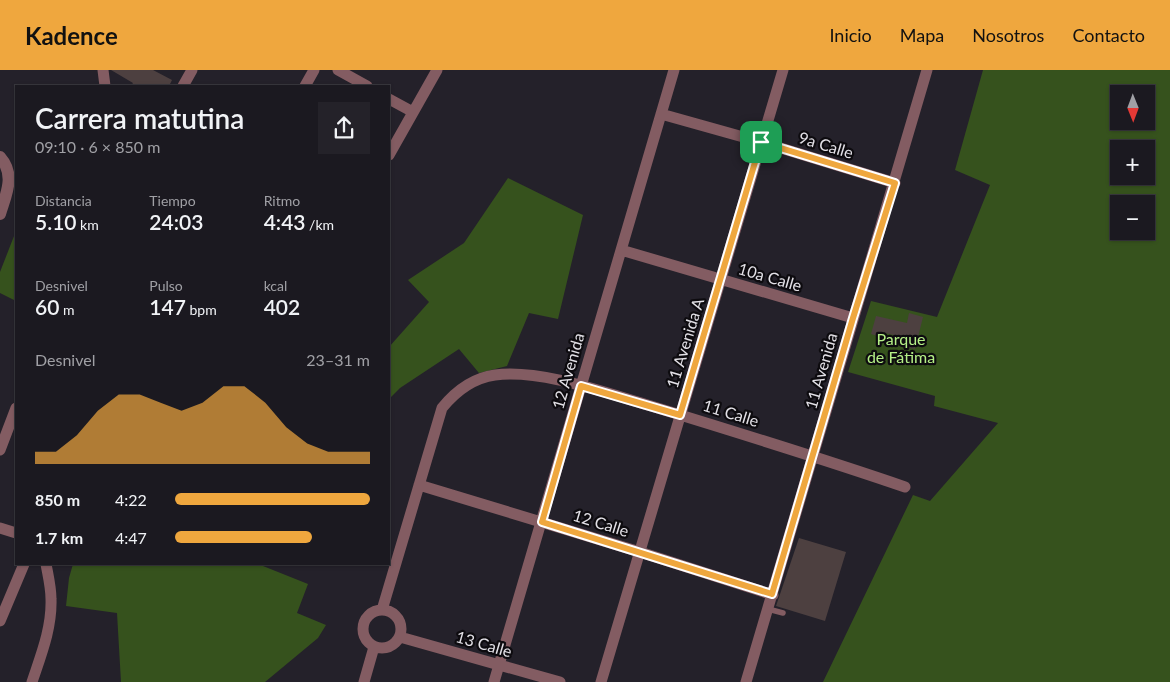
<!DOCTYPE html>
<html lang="es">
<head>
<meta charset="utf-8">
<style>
  body { margin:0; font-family:Lato,sans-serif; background:#242229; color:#f1f3f6; height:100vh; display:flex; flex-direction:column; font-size:19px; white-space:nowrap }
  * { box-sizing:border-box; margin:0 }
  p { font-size:16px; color:#a0a0a5 }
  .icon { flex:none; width:28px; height:28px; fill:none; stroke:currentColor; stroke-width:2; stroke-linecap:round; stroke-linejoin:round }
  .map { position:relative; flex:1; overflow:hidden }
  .details { position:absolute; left:15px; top:15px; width:375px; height:480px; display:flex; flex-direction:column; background:#1b1920; border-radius:0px; box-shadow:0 1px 4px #0004,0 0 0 1px #39383e }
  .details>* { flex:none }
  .needle { width:32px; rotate:179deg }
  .fabs { position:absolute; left:1110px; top:15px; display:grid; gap:10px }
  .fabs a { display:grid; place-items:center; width:45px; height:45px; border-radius:0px; background:#1b1920; box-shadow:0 1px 4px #0004,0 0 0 1px #39383e; font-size:25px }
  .pin { position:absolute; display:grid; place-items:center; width:42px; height:42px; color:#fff; margin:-21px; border-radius:10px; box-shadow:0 2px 8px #0006 }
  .round { display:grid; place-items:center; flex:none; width:52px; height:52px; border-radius:0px; background:#242229 }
  .summary { display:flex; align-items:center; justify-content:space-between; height:85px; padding:0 20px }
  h1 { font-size:28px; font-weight:600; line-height:38px }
  .stats { display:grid; grid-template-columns:repeat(3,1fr); gap:8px; height:85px; padding:5px 20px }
  .stats div { display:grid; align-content:center }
  .stats b { font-size:21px; font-weight:600 }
  .stats small { font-size:14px; font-weight:400 }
  .stats p { font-size:14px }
  .chart { height:140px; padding:10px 20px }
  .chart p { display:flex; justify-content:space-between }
  .chart svg { width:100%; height:90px; margin-top:5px; fill:#efa73e; opacity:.7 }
  ul { padding:0 20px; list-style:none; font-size:16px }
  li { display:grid; grid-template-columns:80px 60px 1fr; align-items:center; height:38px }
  li i { height:12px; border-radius:6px; background:#efa73e }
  header { display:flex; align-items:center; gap:30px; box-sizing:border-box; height:70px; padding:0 25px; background:#efa73e; color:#111 }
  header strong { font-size:24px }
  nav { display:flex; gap:28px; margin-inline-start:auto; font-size:18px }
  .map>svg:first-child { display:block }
  .green { fill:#36521d; fill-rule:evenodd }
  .building { fill:#4d4040 }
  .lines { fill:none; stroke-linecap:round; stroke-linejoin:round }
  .service { stroke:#835c62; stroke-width:5.5 }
  .minor { stroke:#835c62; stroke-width:11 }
  .tertiary { stroke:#835c62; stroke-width:12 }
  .route-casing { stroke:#fff; stroke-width:10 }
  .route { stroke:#efa73e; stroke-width:6 }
  .labels { text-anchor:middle; stroke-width:4.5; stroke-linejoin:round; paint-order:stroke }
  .street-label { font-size:16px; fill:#e3e1e7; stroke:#0d0b0f }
  .park-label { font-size:16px; fill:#b5f087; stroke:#0d0b0f }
</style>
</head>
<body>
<header>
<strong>Kadence</strong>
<nav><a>Inicio</a><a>Mapa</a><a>Nosotros</a><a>Contacto</a></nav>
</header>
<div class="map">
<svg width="1170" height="612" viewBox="0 0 1170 612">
  <rect width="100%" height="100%" fill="#24212a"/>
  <path class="green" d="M983 0H1170V612H823L913 425 930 431 998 353 934 336 935 326 848 302 871 231 937 247 990 115 955 100ZM1119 24H1146V51H1119ZM1119 79H1146V106H1119ZM1119 134H1146V161H1119Z
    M508 108 583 145 558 249 529 243 507 296 479 303 459 279 400 318 389 329V277L429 232 408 210 464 173Z
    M16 161V231L0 223V202Z
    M73 494H258L308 514 297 543 326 555 318 568 265 612H121L117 543 66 536 69 508Z"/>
  <path class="building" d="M111 0H153L172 10 169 16H131L133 13Z
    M909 243 923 247 915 279 900 276 902 267 885 263 884 268 871 264 876 246 907 253Z
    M799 468 846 482 825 551 776 536Z"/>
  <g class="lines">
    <path class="service" d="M768 539 783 543"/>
    <path class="minor" d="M103 0 105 16
      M338 0 367 16
      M183 16 192 0
      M305 16 314 0
      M389 29 413 42
      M661 44 761 72 895 113
      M389 85 437 0
      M621 180 853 248
      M0 380 16 338
      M419 415 640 482 773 525
      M0 458 16 463
      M363 559a19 19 0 1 1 38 0a19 19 0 1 1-38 0Z
      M382 540 442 338C455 322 473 308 495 305 541 299 606 323 651 336 736 362 821 388 905 417
      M0 551 24 494
      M400 567 560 612
      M32 612C41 585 52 558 51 529 51 517 48 505 46 494
      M364 612 374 577
      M494 612 674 0
      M601 612 783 0
      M746 612 927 0"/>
    <path class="tertiary" d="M0 87C16 105 6 124 0 144"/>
  </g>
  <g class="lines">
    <defs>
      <path id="route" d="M761 72 895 113 853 248 772 524 542 452 581 316 680 345Z"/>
    </defs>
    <use href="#route" class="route-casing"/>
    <use href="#route" class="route"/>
  </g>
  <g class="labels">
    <g class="street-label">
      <text transform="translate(826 75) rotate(17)" y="6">9a Calle</text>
      <text transform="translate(770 207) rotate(16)" y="6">10a Calle</text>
      <text transform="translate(685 273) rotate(-73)" y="6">11 Avenida A</text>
      <text transform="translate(568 301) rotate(-74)" y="6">12 Avenida</text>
      <text transform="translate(821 301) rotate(-74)" y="6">11 Avenida</text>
      <text transform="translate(731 343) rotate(17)" y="6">11 Calle</text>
      <text transform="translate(601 453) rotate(17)" y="6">12 Calle</text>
      <text transform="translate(484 574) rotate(16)" y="6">13 Calle</text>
    </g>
    <g class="park-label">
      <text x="901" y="275">Parque<tspan x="901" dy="18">de Fátima</tspan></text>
    </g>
  </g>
</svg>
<div class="fabs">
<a><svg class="needle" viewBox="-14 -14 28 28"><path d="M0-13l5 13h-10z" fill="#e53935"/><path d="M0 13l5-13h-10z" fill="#a0a0a5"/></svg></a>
<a>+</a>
<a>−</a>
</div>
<div class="pin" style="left:761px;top:72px;background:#1e9e55"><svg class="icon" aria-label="arrive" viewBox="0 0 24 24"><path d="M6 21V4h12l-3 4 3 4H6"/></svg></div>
<section class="details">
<div class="summary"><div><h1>Carrera matutina</h1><p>09:10 · 6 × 850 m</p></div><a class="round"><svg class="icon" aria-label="share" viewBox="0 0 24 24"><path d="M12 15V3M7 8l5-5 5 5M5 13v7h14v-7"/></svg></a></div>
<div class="stats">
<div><p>Distancia</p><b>5.10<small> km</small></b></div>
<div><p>Tiempo</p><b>24:03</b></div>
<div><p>Ritmo</p><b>4:43<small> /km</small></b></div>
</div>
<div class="stats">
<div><p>Desnivel</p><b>60<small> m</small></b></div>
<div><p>Pulso</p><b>147<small> bpm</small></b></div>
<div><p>kcal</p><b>402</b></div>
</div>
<div class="chart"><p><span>Desnivel</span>23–31 m</p>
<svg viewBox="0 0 160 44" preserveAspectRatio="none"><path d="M0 44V38L10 38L20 30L30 18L40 10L50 10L60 14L70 18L80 14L90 6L100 6L110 14L120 26L130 34L140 38L150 38L160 38V44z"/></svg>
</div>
<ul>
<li><b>850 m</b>4:22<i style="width:100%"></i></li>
<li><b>1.7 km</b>4:47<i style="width:70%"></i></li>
</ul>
</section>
</div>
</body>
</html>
